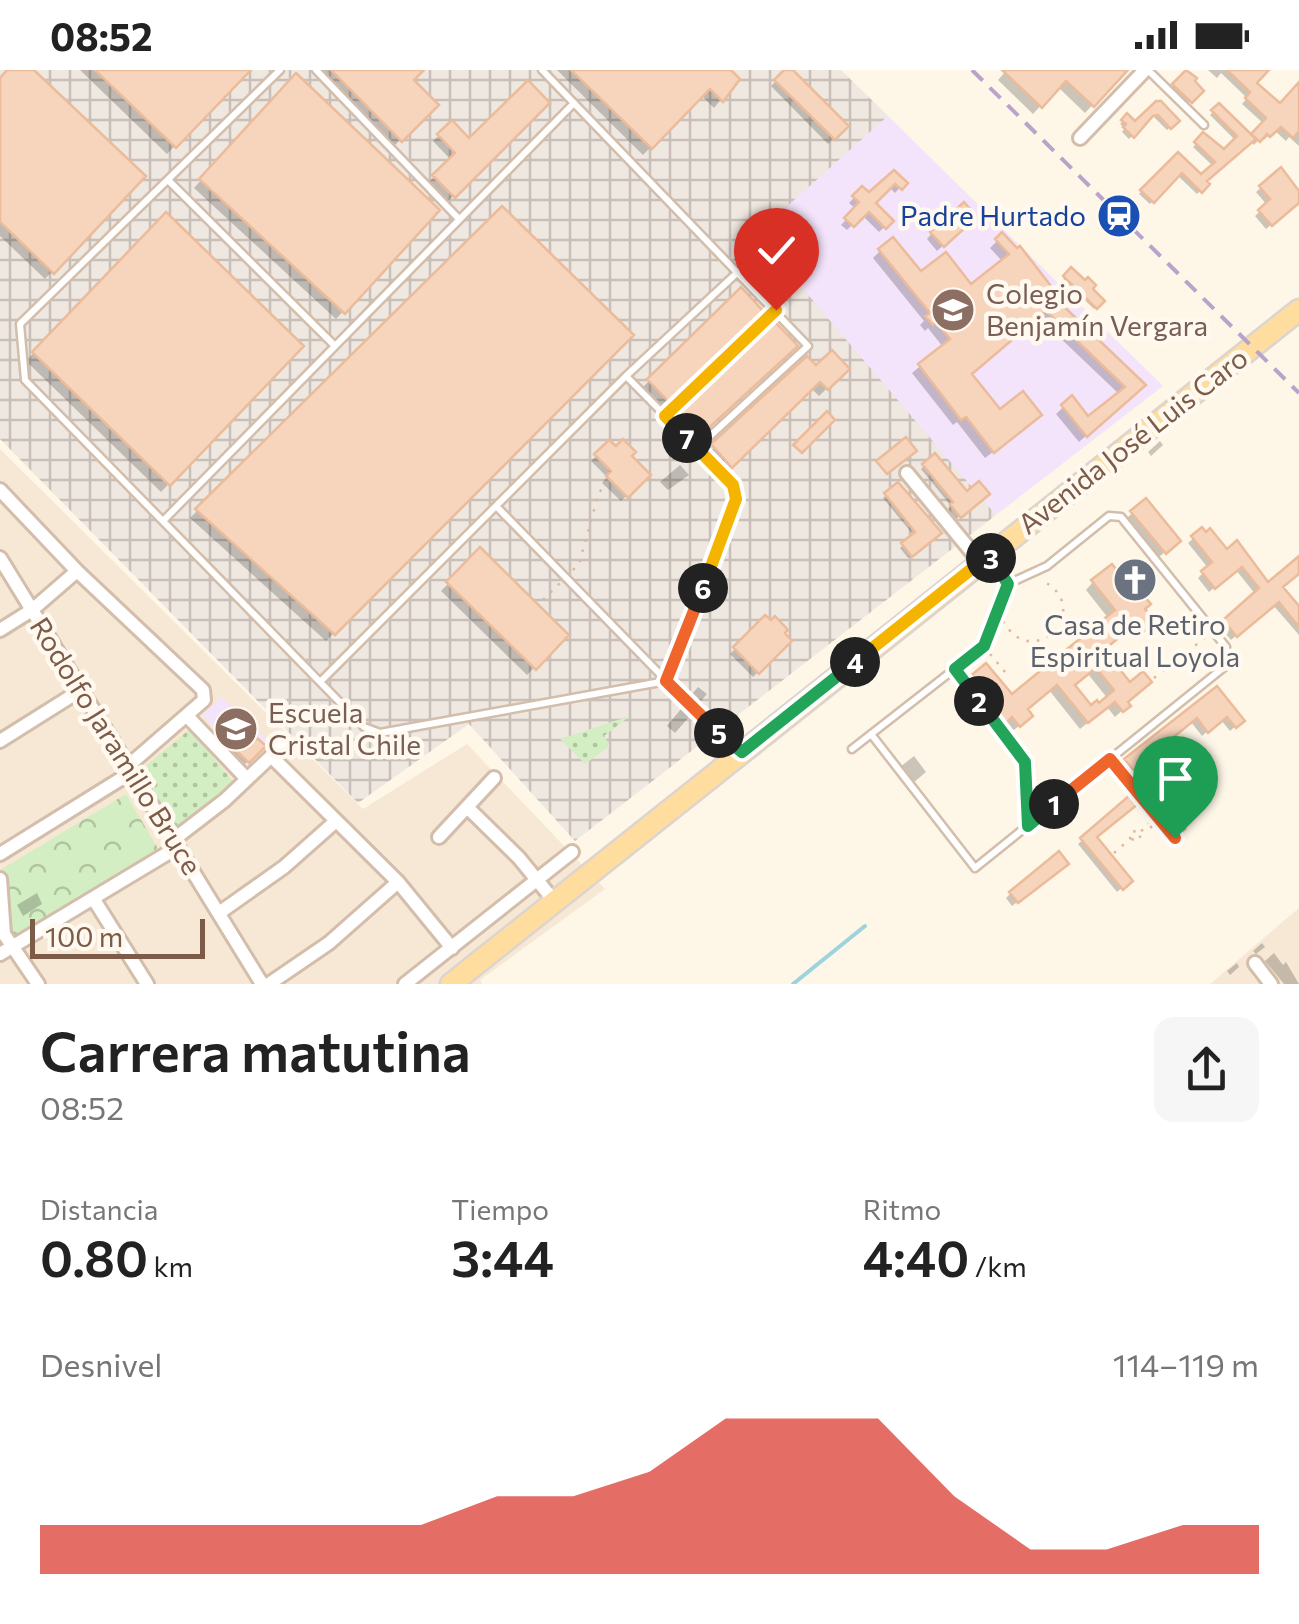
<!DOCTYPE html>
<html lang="es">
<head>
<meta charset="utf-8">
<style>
  body { margin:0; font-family:Commissioner,sans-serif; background:#f6f6f6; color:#222; height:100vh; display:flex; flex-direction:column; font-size:38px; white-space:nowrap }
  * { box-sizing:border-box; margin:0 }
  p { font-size:32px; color:#767676 }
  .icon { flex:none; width:55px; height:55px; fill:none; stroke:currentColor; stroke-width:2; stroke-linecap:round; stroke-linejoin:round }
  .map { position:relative; height:914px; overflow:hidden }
  .drawer { display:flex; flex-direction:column; background:#fff; flex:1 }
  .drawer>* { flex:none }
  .scale { position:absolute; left:30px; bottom:25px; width:175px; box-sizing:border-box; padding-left:10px; border:5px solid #7c5b48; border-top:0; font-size:28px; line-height:35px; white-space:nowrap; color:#7c5b48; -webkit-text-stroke:8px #fff9f0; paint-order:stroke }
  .pin { position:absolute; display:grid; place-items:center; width:85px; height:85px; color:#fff; margin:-102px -42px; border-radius:50% 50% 50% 0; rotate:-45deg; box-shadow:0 0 10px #0007 }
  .pin .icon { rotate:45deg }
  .km { position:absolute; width:50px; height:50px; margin:-25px; border-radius:50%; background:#222; color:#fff; font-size:28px; line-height:50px; text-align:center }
  .round { display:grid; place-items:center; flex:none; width:105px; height:105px; border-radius:20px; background:#f6f6f6 }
  .summary { display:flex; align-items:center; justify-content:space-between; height:170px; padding:0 40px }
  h1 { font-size:55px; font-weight:600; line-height:75px }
  .stats { display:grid; grid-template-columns:repeat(3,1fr); gap:15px; height:170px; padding:10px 40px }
  .stats div { display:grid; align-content:center }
  .stats b { font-size:50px; font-weight:600 }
  .stats small { font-size:28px; font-weight:400 }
  .stats p { font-size:28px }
  .chart { height:280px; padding:20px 40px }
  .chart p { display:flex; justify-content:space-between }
  .chart svg { width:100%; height:180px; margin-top:10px; fill:#d93025; opacity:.7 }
  .status { display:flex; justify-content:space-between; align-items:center; height:70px; padding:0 50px; background:#fff; direction:ltr }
  .status svg { height:28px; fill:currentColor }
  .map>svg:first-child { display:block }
  .residential { fill:#f7e8d5 }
  .industrial { fill:url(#industrial-grid) }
  .education { fill:#f3e3fb }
  .grass { fill:url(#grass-dots) }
  .forest { fill:url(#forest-crowns) }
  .shadow { fill:#0003; fill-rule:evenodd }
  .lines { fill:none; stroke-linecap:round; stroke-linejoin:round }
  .stream { stroke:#9ed3de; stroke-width:4 }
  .building { fill:#f7d4bc; stroke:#ebbb9a; stroke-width:2.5; fill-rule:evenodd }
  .service-casing { stroke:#d3bdab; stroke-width:11 }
  .minor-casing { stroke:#d3bdab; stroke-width:18 }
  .primary-casing { stroke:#ddd4cf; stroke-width:25 }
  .path { stroke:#ddb89e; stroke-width:2.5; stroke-dasharray:2.5 8; stroke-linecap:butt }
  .service { stroke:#fff; stroke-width:6 }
  .minor { stroke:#fff; stroke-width:12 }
  .primary { stroke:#ffdd9e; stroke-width:20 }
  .rail { stroke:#b9a3cb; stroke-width:4; stroke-dasharray:15 10; stroke-linecap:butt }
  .split-1-casing { stroke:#fff; stroke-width:20 }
  .split-2-casing { stroke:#fff; stroke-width:20 }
  .split-3-casing { stroke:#fff; stroke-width:20 }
  .split-4-casing { stroke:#fff; stroke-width:20 }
  .split-5-casing { stroke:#fff; stroke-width:20 }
  .split-6-casing { stroke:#fff; stroke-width:20 }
  .split-7-casing { stroke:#fff; stroke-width:20 }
  .split-8-casing { stroke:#fff; stroke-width:20 }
  .split-1 { stroke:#f0652b; stroke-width:12 }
  .split-2 { stroke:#22a559; stroke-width:12 }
  .split-3 { stroke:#22a559; stroke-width:12 }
  .split-4 { stroke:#f5b400; stroke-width:12 }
  .split-5 { stroke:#22a559; stroke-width:12 }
  .split-6 { stroke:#f0652b; stroke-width:12 }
  .split-7 { stroke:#f5b400; stroke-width:12 }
  .split-8 { stroke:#f5b400; stroke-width:12 }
  .labels { text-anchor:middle; stroke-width:9; stroke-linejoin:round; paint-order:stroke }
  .transit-label { font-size:28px; fill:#164399; stroke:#fff9f0; text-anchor:end }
  .education-label { font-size:28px; fill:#785e54; stroke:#fff9f0; text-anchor:start }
  .street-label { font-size:28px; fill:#7c5b48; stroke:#fff9f0 }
  .worship-label { font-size:28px; fill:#5b616d; stroke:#fff9f0 }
</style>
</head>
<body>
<div class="status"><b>08:52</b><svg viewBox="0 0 49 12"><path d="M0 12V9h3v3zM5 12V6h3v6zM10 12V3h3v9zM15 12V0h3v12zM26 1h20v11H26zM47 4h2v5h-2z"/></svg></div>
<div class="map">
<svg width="1299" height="914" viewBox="0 0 1299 914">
  <defs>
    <pattern id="industrial-grid" width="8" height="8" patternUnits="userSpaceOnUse" patternTransform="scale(2.5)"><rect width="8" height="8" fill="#efe8e1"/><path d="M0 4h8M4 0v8" fill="none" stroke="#c7bfb8"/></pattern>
    <pattern id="grass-dots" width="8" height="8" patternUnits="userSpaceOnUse" patternTransform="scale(2.5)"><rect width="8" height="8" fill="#d4eec3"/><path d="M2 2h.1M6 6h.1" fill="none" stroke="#b1c4a0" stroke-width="1.8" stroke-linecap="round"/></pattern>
    <pattern id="forest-crowns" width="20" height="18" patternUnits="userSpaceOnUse" patternTransform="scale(2.5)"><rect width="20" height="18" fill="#d4eec3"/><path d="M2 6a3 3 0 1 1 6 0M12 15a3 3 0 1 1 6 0" fill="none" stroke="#b1c4a0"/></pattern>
  </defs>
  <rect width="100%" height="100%" fill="#fef6e7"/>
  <path class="residential" d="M0 379 363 739 467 674 605 819 480 910 482 914H0Z
    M1299 838V914H1210Z"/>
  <path class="industrial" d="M0 0H841L888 46 757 164 996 445 575 771 469 654 358 733 0 369Z"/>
  <path class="education" d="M888 46 1163 316 996 445 756 164Z
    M222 627 271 673 249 696 202 645Z"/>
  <path class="grass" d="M630 646 604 666 610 676 585 694 560 669Z
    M190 659 236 715 178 762 137 703Z"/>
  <path class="forest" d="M126 724 160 782 0 877V800Z"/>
  <path class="shadow" d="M10 0H31L142 107 45 209 0 166V11Z
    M80 0H247L167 84Z
    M316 0H420L411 10 435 35 393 77Z
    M557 0H728L737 10 714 38 701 25 643 85Z
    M787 0 845 56 828 74 771 16Z
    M1007 0H1125L1085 43 1058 17 1033 44 998 10Z
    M1208 0H1266L1253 13 1280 37 1299 22V76L1289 67 1286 71 1274 60 1264 70 1261 67 1254 75 1250 71 1204 111 1207 114 1197 124 1177 105 1150 134 1139 124 1178 86 1200 108 1214 97 1193 77 1206 65 1224 83 1236 71 1210 45 1219 36 1250 68 1264 54 1242 34 1247 28 1221 3 1217 8Z
    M1187 3 1201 20 1185 37 1169 21Z
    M296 7 437 140 336 249 194 118Z
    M547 33 447 132 428 113 451 90 433 71 452 53 469 72Z
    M1157 34 1177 51 1167 60 1154 47 1148 49 1129 69 1122 62 1125 58 1120 54 1127 47 1135 54Z
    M1281 100 1299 125V131L1266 159 1255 146 1267 135 1256 122Z
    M894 103 904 113 895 123 889 117 873 133 891 151 879 162 862 145 847 160 841 155 856 139 849 133 862 119 869 125Z
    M502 140 630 265 326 571 190 448Z
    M948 143 974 147 937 181 927 169Z
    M166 146 301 276 161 422 26 291Z
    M1002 166 1055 232 1142 315 1079 372 1056 344 1072 329 1088 349 1119 324 1037 246 969 304 999 343 1032 352 985 388 957 352 953 355 912 303 943 277 928 258 925 261 920 255 924 251 873 188 880 181 920 205 970 217 1003 192 990 178Z
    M1071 201 1101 231 1094 239 1063 209Z
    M740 221 761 242 660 337 642 318Z
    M774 255 794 276 693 370 674 351Z
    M807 289 816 298 847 299 819 326 811 318 723 403 706 385Z
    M1160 371 1163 375 1151 386 1148 382Z
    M609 373 647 405 621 431 602 413 607 407 591 391Z
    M935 386 966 424H987L956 449 948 439 951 436 921 399Z
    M680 395 689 405 668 420 660 412Z
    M897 416 938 463 908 488 900 478 914 466 883 428Z
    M1145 431 1178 471 1159 487 1127 448Z
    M1202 461 1267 516 1299 489V501L1280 517 1297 537 1299 535V565L1273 535 1231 570 1220 557 1256 525 1236 500 1209 522 1198 508 1208 498 1188 473Z
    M480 481 566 565 527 605 441 521Z
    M1093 512 1142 539 1145 559 1133 569 1126 560 1101 580 1127 636 1115 647 1107 637 1080 659 1049 620 1025 640 1023 653 1011 662 1004 653 996 659 962 617 969 609 1011 628 1109 549 1086 520ZM1088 604 1108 629 1090 638 1073 616Z
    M765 548 789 571 753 607 730 584Z
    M698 617 707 624 694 639 686 631Z
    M1217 619 1242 650 1230 661 1221 650 1202 666 1191 652 1127 703 1121 696 1125 691Z
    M681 639 689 647 675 663 667 656Z
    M240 664 252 676H262L245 694 227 677Z
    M914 686 926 702 913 713 900 697Z
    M1154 726 1181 759 1172 767 1145 734Z
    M1130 728 1094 767 1130 811 1117 822 1078 774Z
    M1061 798 1012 836 1006 828 1011 823Z
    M37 823 42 834 23 846 17 835Z
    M1262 873 1265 877 1256 884 1253 881Z
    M1274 883 1283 895 1286 892 1299 914H1284L1265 891Z
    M1237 893 1239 897 1230 905 1227 901Z"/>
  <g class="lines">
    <path class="stream" d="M793 914 865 856"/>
  </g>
  <path class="building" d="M7 0H34L146 106 54 204 0 152V8Z
    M95 0H251L176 78Z
    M331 0H424L414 10 439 35 402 72Z
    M571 0H731L740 9 723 32 710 19 652 79Z
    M784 0H793L849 56 835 70 774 10Z
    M1002 0H1128L1094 37 1066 11 1042 38Z
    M1186 0 1197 8 1195 11 1204 21 1192 33 1172 14Z
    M1227 0H1269L1257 13 1280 33 1299 12V61L1293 68 1281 57 1270 67 1267 64 1260 72 1251 64 1266 48 1245 28 1250 22Z
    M296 3 440 140 345 244 199 109Z
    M528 10 550 33 455 128 432 105 455 83 437 64 452 50 469 68Z
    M1156 31H1161L1180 51 1171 59 1158 45 1153 46 1134 68 1123 57 1126 54 1121 50 1127 43 1135 51Z
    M1219 33 1256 69 1207 111 1210 114 1202 123 1182 103 1154 133 1140 120 1178 82 1201 104 1215 92 1194 72 1203 62 1224 79 1237 66 1211 40Z
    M1281 97 1299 121V133L1272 156 1258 140 1270 129 1259 116Z
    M894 100 908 113 902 120 895 114 876 133 894 151 886 159 869 142 854 157 844 148 859 132 852 126 862 116 869 122Z
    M964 132 977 147 944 177 930 162 943 151 940 147 948 139 952 143Z
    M502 136 634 265 335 565 195 439Z
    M166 142 304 276 170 416 32 282Z
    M1002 162 1017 178 1020 176 1061 229 1058 231 1146 315 1087 367 1061 335 1072 325 1088 346 1125 317 1046 241 972 304 1000 339 1023 321 1042 345 994 383 966 347 961 350 918 294 950 269 936 252 933 255 925 246 930 243 878 179 893 167 921 201 946 182 971 214 1009 184 995 169Z
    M1071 197 1085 210 1088 207 1096 215 1093 219 1105 231 1097 239 1063 206Z
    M741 217 764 242 669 332 647 309Z
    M774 251 798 276 702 364 680 342Z
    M832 280 850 299 828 320 820 312 732 398 711 374 807 286 816 295Z
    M827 341 835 350 802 383 793 375Z
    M906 367 917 381 887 404 876 391Z
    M623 369 636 382 632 386 651 405 628 428 606 406 611 401 594 384 609 370 616 376Z
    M935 383 967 421 979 411 990 424 961 448 950 434 953 432 922 394Z
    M898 412 942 463 912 487 901 473 915 462 884 423Z
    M1146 428 1181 471 1166 484 1130 441Z
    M1202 457 1206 462 1210 458 1227 479 1237 470 1268 512 1299 486V504L1283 517 1299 536V557L1279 532 1237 567 1223 550 1259 518 1242 497 1215 519 1201 501 1212 492 1191 466Z
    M480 477 569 565 536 600 446 512Z
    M1112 494 1140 529 1144 526 1151 534 1145 539 1156 552 1141 564 1134 555 1104 580 1130 612 1143 601 1152 612 1128 632 1131 636 1123 642 1115 632 1088 653 1057 615 1028 639 1033 646 1020 657 1012 647 1005 654 968 608 986 593 1012 624 1115 540 1091 510ZM1096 598 1114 620 1099 633 1097 630 1091 635 1075 615Z
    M765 545 771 550 775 546 788 560 785 563 792 571 759 604 733 577Z
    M1217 616 1245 651 1236 658 1227 647 1208 663 1197 648 1133 700 1124 689Z
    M240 661 252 673 257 668 266 676 249 693 228 673Z
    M1155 722 1185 759 1176 766 1146 730Z
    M1131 724 1138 734 1097 767 1133 811 1123 820 1080 768Z
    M1059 781 1069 794 1018 833 1009 822Z"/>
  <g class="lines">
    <defs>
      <path id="service" d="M280 0 20 254 25 310 364 657 380 663 666 611 736 429 728 409 626 306
        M316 0 459 149
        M542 0 808 276 697 378
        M1148 0 1204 55
        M168 110 335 276
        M665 346 776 240
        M496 436 692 637 741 682
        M163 451 573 34
        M992 490 1008 514
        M321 611 626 306 739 201
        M852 679 984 576 1008 514 1047 496 1109 446 1121 447 1226 577 1228 594 975 798 871 664"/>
      <path id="minor" d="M1080 68 1145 0
        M907 403 980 492
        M0 420 77 501 203 620 204 630 128 696
        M0 488 262 914
        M0 560 32 540 77 501
        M188 647 247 709
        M0 671 81 620
        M271 686 398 812 452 878
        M467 737 519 788 555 832
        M439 767 494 708
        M173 770 225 730 285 673
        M0 784 132 702
        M0 809 4 864 38 914
        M93 828 147 914
        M219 843 284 797 336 751
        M0 884 178 777
        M1255 893 1271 914
        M269 914 329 873 398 812
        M405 914 572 782"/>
      <path id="primary" d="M451 914 1299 240"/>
    </defs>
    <use href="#service" class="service-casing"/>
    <use href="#minor" class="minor-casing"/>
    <use href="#primary" class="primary-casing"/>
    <path class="path" d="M573 500 579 494 599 422 607 415
      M543 530 560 513
      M1003 551C1033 605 1097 537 1041 510
      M990 584 1005 602
      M959 604 1025 692 1027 744
      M1154 608 1206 567
      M1116 696 1175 768
      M1130 708 1176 672
      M1144 733 1148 754
      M1141 761 1149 756 1173 768
      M1114 783 1130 769 1131 761 1140 762V770L1130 769"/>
    <use href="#service" class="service"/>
    <use href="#minor" class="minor"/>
    <use href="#primary" class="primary"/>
    <path class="rail" d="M972 0 1299 323"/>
  </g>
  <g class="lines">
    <defs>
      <path id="split-1" d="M1054 734 1110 689 1175 768"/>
      <path id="split-2" d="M979 631 1025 692 1028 756 1054 734"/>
      <path id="split-3" d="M979 631 955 599 984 576 1008 514 991 488"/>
      <path id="split-4" d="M855 592 989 485 991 488"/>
      <path id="split-5" d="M719 663 742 682 855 592"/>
      <path id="split-6" d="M703 518 666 611 719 663"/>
      <path id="split-7" d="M687 368 733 415 736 429 703 518"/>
      <path id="split-8" d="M687 368 665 346 776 240"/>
    </defs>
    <use href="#split-1" class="split-1-casing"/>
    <use href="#split-2" class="split-2-casing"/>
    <use href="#split-3" class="split-3-casing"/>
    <use href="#split-4" class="split-4-casing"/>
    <use href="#split-5" class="split-5-casing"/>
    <use href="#split-6" class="split-6-casing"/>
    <use href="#split-7" class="split-7-casing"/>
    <use href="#split-8" class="split-8-casing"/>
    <use href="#split-1" class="split-1"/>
    <use href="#split-2" class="split-2"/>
    <use href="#split-3" class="split-3"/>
    <use href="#split-4" class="split-4"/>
    <use href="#split-5" class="split-5"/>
    <use href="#split-6" class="split-6"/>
    <use href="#split-7" class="split-7"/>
    <use href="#split-8" class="split-8"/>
  </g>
  <defs>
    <symbol id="station-disc" viewBox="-11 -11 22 22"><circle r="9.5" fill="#1a4fb4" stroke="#fff9f0"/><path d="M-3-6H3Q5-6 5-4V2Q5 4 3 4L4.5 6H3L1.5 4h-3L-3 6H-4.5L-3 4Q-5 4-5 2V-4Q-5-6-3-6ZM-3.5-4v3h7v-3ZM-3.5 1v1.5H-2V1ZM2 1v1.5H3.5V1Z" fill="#fff"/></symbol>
    <symbol id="school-disc" viewBox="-11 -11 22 22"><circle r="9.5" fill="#8d6e63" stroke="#fff9f0"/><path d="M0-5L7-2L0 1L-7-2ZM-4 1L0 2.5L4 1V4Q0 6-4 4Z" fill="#fff"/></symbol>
    <symbol id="church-disc" viewBox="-11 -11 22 22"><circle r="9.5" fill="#6b7280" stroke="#fff9f0"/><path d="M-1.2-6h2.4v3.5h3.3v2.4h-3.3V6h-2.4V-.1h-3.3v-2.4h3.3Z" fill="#fff"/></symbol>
  </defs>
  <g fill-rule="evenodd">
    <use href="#station-disc" x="1094" y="121" width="50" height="50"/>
    <use href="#school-disc" x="928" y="215" width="50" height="50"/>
    <use href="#church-disc" x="1110" y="485" width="50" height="50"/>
    <use href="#school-disc" x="211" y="634" width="50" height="50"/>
  </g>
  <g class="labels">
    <g class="transit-label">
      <text x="1086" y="156">Padre Hurtado</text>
    </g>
    <g class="education-label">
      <text x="986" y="234">Colegio<tspan x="986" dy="32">Benjamín Vergara</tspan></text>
      <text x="268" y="653">Escuela<tspan x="268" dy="32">Cristal Chile</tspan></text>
    </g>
    <g class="street-label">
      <text transform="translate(1133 371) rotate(-38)" y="10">Avenida José Luis Caro</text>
      <text transform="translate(116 676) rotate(58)" y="10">Rodolfo Jaramillo Bruce</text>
    </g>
    <g class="worship-label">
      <text x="1135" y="565">Casa de Retiro<tspan x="1135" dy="32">Espiritual Loyola</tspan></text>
    </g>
  </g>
</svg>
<div class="scale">100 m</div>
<div class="pin" style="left:1175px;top:768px;background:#1e9e55"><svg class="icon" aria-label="arrive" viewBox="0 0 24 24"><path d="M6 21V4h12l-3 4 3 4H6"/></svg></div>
<div class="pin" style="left:776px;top:240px;background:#d93025"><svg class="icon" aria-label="check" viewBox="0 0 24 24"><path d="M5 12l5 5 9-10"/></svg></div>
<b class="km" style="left:1054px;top:734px">1</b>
<b class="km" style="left:979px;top:631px">2</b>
<b class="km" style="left:991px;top:488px">3</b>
<b class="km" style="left:855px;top:592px">4</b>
<b class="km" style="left:719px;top:663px">5</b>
<b class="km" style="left:703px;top:518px">6</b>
<b class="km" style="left:687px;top:368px">7</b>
</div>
<section class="drawer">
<div class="summary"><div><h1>Carrera matutina</h1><p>08:52</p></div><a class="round"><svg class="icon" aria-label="share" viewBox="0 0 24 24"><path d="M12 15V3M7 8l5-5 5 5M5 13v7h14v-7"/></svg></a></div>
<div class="stats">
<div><p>Distancia</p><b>0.80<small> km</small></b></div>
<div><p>Tiempo</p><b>3:44</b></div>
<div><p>Ritmo</p><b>4:40<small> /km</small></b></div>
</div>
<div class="chart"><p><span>Desnivel</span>114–119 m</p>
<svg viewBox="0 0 160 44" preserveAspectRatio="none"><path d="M0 44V32L10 32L20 32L30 32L40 32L50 32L60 25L70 25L80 19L90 6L100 6L110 6L120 25L130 38L140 38L150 32L160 32V44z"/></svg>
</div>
</section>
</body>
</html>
